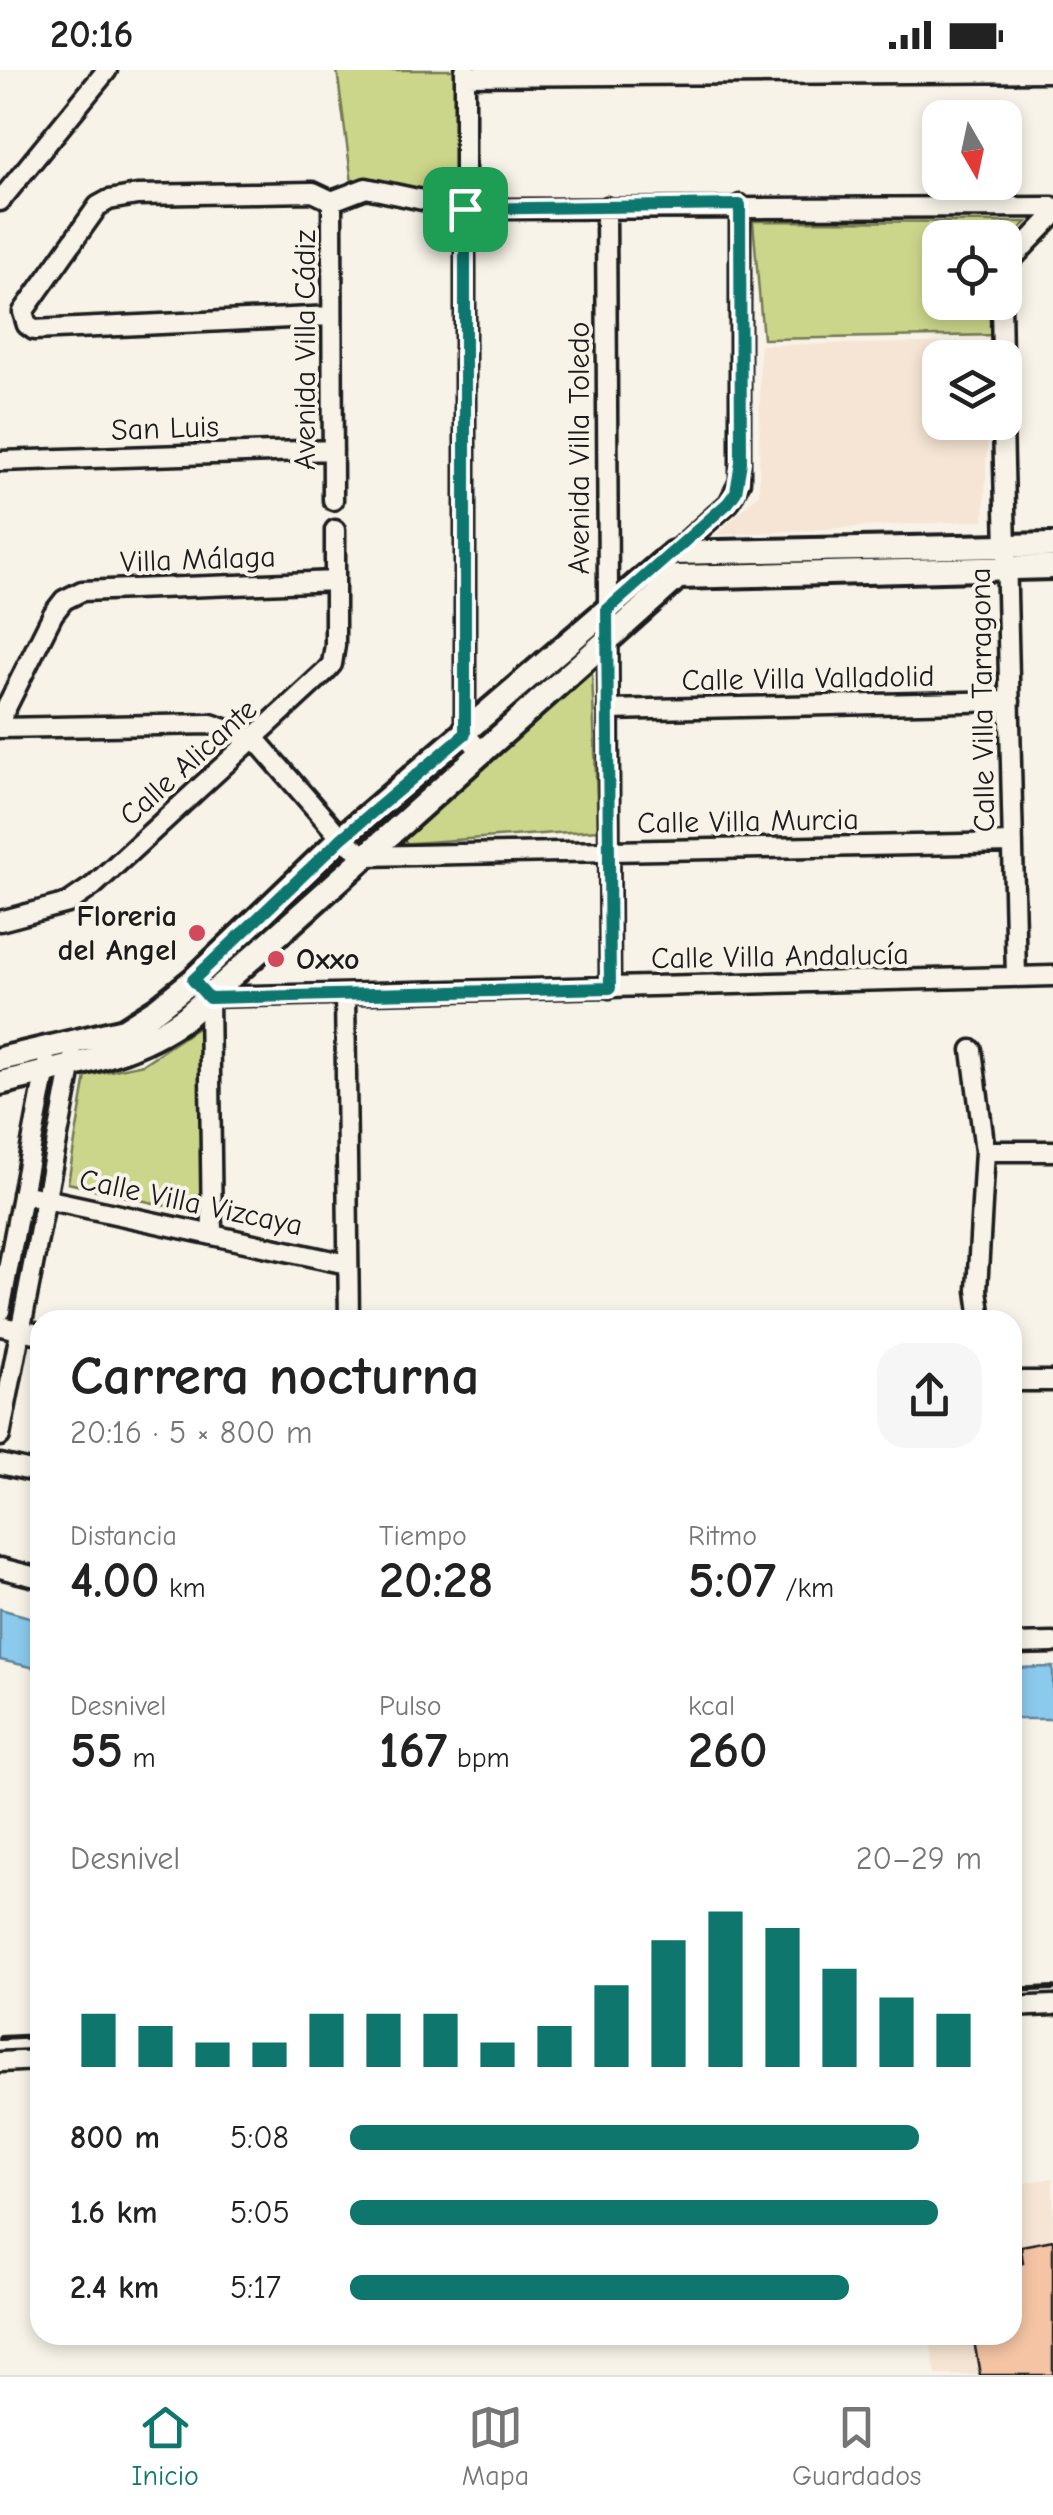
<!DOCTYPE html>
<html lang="es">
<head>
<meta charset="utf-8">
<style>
  body { margin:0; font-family:"Comic Neue",sans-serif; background:#f6f6f6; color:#222; height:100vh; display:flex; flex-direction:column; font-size:38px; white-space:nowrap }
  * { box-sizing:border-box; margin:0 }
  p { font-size:32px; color:#767676 }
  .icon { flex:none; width:55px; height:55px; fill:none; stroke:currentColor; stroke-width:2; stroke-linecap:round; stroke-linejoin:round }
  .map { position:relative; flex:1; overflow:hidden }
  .drawer { position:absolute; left:30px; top:1240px; width:992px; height:1035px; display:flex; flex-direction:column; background:#fff; border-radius:30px; box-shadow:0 5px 15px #0003 }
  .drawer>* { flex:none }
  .needle { width:65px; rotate:171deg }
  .controls { position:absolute; left:922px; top:30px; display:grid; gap:20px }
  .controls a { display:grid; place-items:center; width:100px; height:100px; border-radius:20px; background:#fff; box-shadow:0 5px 15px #0003; font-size:50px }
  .pin { position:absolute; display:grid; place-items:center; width:85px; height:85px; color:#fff; margin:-42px; border-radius:20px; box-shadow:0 5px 15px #0006 }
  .round { display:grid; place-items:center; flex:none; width:105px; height:105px; border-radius:30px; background:#f6f6f6 }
  .overview { display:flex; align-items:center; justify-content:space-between; height:170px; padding:0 40px }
  h1 { font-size:55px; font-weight:700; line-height:75px }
  .metrics { display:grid; grid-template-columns:repeat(3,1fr); gap:15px; height:170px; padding:10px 40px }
  .metrics div { display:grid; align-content:center }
  .metrics b { font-size:50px; font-weight:700 }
  .metrics small { font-size:28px; font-weight:400 }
  .metrics p { font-size:28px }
  .chart { height:280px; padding:20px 40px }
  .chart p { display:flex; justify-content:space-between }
  .chart svg { width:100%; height:180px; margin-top:10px; stroke:#0f766e; stroke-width:6 }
  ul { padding:0 40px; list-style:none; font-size:32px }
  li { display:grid; grid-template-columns:160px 120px 1fr; align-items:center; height:75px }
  li i { height:25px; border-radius:12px; background:#0f766e }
  .status { display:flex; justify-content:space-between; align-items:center; height:70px; padding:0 50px; background:#fff; direction:ltr }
  .status svg { height:28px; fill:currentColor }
  .tab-bar { display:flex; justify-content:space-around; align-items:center; height:140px; border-top:2px solid #e0e0e0; background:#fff; font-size:28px; color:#767676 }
  .tab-bar a { display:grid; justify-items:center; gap:5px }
  .tab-bar .selected { color:#0f766e }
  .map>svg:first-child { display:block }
  .built { fill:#f6e5d4 }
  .green { fill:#ccd68a; stroke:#747953; stroke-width:2.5 }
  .water { fill:#8bcaec; stroke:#5f8499; stroke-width:2.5 }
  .building { fill:#f4c4a4; stroke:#1c1c1c; stroke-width:2.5 }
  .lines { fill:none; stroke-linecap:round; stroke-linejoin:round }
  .minor-casing { stroke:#1c1c1c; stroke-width:25 }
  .tertiary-casing { stroke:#1c1c1c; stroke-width:30 }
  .minor { stroke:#f7f3e8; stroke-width:18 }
  .tertiary { stroke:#f7f3e8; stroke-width:22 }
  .rail { stroke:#1c1c1c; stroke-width:6 }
  .route-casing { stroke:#fff; stroke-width:20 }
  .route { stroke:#0f766e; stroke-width:12 }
  .poi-dot { fill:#d1495b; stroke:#f7f3e8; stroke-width:4 }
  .labels { text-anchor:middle; stroke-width:8; stroke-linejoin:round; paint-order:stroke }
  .street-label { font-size:30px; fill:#1c1c1c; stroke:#f7f3e8 }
  .poi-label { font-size:30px; font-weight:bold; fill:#1c1c1c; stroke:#f7f3e8; text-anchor:end }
</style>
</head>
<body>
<div class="status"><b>20:16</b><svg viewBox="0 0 49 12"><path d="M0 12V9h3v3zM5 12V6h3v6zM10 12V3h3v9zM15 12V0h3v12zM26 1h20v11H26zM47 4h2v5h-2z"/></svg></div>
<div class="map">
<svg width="1053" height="2305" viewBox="0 0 1053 2305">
  <rect width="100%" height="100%" fill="#f7f3e8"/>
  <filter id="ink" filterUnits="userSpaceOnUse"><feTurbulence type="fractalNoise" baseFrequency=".01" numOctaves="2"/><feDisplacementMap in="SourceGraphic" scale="20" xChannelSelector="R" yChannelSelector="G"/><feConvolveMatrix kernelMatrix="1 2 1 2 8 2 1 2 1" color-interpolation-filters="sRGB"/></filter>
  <g filter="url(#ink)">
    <path class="built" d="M992 272 991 287 940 288V352L988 353 984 450 716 465 759 424 760 275Z
      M1053 2108V2305H936L929 2265H1012L1013 2115Z"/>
    <path class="green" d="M337 0H460V132L352 113Z
      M753 151 1027 152 1005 173V168H940V232L1000 233V265L763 269Z
      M592 602 598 760 397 774Z
      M206 952 200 1144 68 1113 86 1006 143 994Z"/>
    <path class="water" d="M0 1539 40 1550V1599L0 1590Z
      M1053 1597V1649H1013V1598Z"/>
    <path class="building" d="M1053 2170V2305H980L973 2265H1012V2195L1023 2193 1021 2176Z"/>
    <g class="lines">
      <defs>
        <path id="minor" d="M465 0V663L481 682
          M465 6 1053 2
          M0 131 107 0
          M332 131 366 118 465 139 1053 137
          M332 131 313 122 137 125 109 130 98 136 23 242 27 255 34 260 332 246
          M332 131 333 430
          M606 137 610 918
          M1005 196 1053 146
          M1001 232 1002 288
          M1003 352 1016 907
          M0 391 333 380
          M673 483 729 433 740 411V135
          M608 640 1010 631
          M0 650 53 544 64 530 82 521 335 511
          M0 658 211 654 255 669 341 768 365 786 1013 773
          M0 851 68 833 93 816 325 602 332 594 335 575V460
          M345 924 349 1250
          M209 927 1053 906
          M209 927 212 1165
          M972 980 985 1081 977 1220 981 1250
          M985 1081H1053
          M22 1124 347 1194
          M0 1241 47 994
          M0 1256 40 1264
          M1012 1311H1053
          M0 1366 73 988
          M0 1394 40 1403
          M0 1498 40 1508
          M1012 1574 1053 1573
          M1012 1937 1053 1935
          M0 1992 40 1990"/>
        <path id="tertiary" d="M0 989 124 960 157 939 193 910 341 768 673 483 1053 475
          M0 1013C65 997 131 987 186 947L678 507 1053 497"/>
      </defs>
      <use href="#minor" class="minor-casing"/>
      <use href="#tertiary" class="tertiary-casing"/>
      <use href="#minor" class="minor"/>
      <use href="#tertiary" class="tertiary"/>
      <path class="rail" d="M1012 1920 1053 1918
        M0 1968 40 1966"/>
    </g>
  </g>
  <g class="lines" filter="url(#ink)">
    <defs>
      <path id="route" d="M740 135 741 392 736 422 728 433 607 540 610 918 209 928 193 910 342 768 465 664V139Z"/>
    </defs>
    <use href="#route" class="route-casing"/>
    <use href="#route" class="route"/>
  </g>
  <g class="poi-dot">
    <circle cx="197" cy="863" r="10"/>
    <circle cx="276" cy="889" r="10"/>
  </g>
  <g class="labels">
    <g class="street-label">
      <text transform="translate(305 280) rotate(-90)" y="10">Avenida Villa Cádiz</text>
      <text transform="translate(165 358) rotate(-2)" y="10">San Luis</text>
      <text transform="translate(579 378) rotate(-90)" y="10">Avenida Villa Toledo</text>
      <text transform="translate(198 489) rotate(-2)" y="10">Villa Málaga</text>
      <text transform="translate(808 608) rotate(-1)" y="10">Calle Villa Valladolid</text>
      <text transform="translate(982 630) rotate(-91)" y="10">Calle Villa Tarragona</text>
      <text transform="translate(188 692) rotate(-42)" y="10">Calle Alicante</text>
      <text transform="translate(748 751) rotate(-1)" y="10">Calle Villa Murcia</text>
      <text transform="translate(780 886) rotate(-1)" y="10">Calle Villa Andalucía</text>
      <text transform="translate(191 1132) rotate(12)" y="10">Calle Villa Vizcaya</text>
    </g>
    <g class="poi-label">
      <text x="177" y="856">Floreria<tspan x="177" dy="34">del Angel</tspan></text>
      <text x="296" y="899" text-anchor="start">Oxxo</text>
    </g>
  </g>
</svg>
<div class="controls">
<a><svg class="needle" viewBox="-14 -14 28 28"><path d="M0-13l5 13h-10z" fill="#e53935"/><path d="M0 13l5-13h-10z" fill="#767676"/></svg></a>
<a><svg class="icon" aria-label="locate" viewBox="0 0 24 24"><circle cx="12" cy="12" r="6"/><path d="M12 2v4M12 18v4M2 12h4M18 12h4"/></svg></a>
<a><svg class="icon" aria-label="layers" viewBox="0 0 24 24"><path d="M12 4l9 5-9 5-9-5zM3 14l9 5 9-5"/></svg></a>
</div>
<div class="pin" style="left:465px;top:139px;background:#1e9e55"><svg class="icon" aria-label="arrive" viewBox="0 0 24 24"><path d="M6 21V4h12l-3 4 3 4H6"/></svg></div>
<section class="drawer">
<div class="overview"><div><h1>Carrera nocturna</h1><p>20:16 · 5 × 800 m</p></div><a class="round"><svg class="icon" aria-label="share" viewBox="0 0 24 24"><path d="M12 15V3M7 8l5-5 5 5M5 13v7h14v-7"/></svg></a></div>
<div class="metrics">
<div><p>Distancia</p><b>4.00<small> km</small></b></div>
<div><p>Tiempo</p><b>20:28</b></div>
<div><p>Ritmo</p><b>5:07<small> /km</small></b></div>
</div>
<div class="metrics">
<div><p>Desnivel</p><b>55<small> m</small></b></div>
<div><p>Pulso</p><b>167<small> bpm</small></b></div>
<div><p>kcal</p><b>260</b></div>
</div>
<div class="chart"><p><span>Desnivel</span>20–29 m</p>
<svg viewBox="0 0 160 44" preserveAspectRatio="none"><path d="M5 44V31M15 44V34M25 44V38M35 44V38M45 44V31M55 44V31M65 44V31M75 44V38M85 44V34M95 44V24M105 44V13M115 44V6M125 44V10M135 44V20M145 44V27M155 44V31"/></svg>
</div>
<ul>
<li><b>800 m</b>5:08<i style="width:90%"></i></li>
<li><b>1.6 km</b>5:05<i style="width:93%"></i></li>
<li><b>2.4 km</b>5:17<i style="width:79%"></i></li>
</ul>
</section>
</div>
<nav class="tab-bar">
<a class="selected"><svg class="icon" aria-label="home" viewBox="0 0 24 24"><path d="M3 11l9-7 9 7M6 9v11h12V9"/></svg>Inicio</a>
<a><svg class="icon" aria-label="map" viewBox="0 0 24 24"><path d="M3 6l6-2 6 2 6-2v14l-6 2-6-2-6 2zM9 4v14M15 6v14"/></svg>Mapa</a>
<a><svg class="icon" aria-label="saved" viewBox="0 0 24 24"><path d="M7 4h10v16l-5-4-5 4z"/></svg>Guardados</a>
</nav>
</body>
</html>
